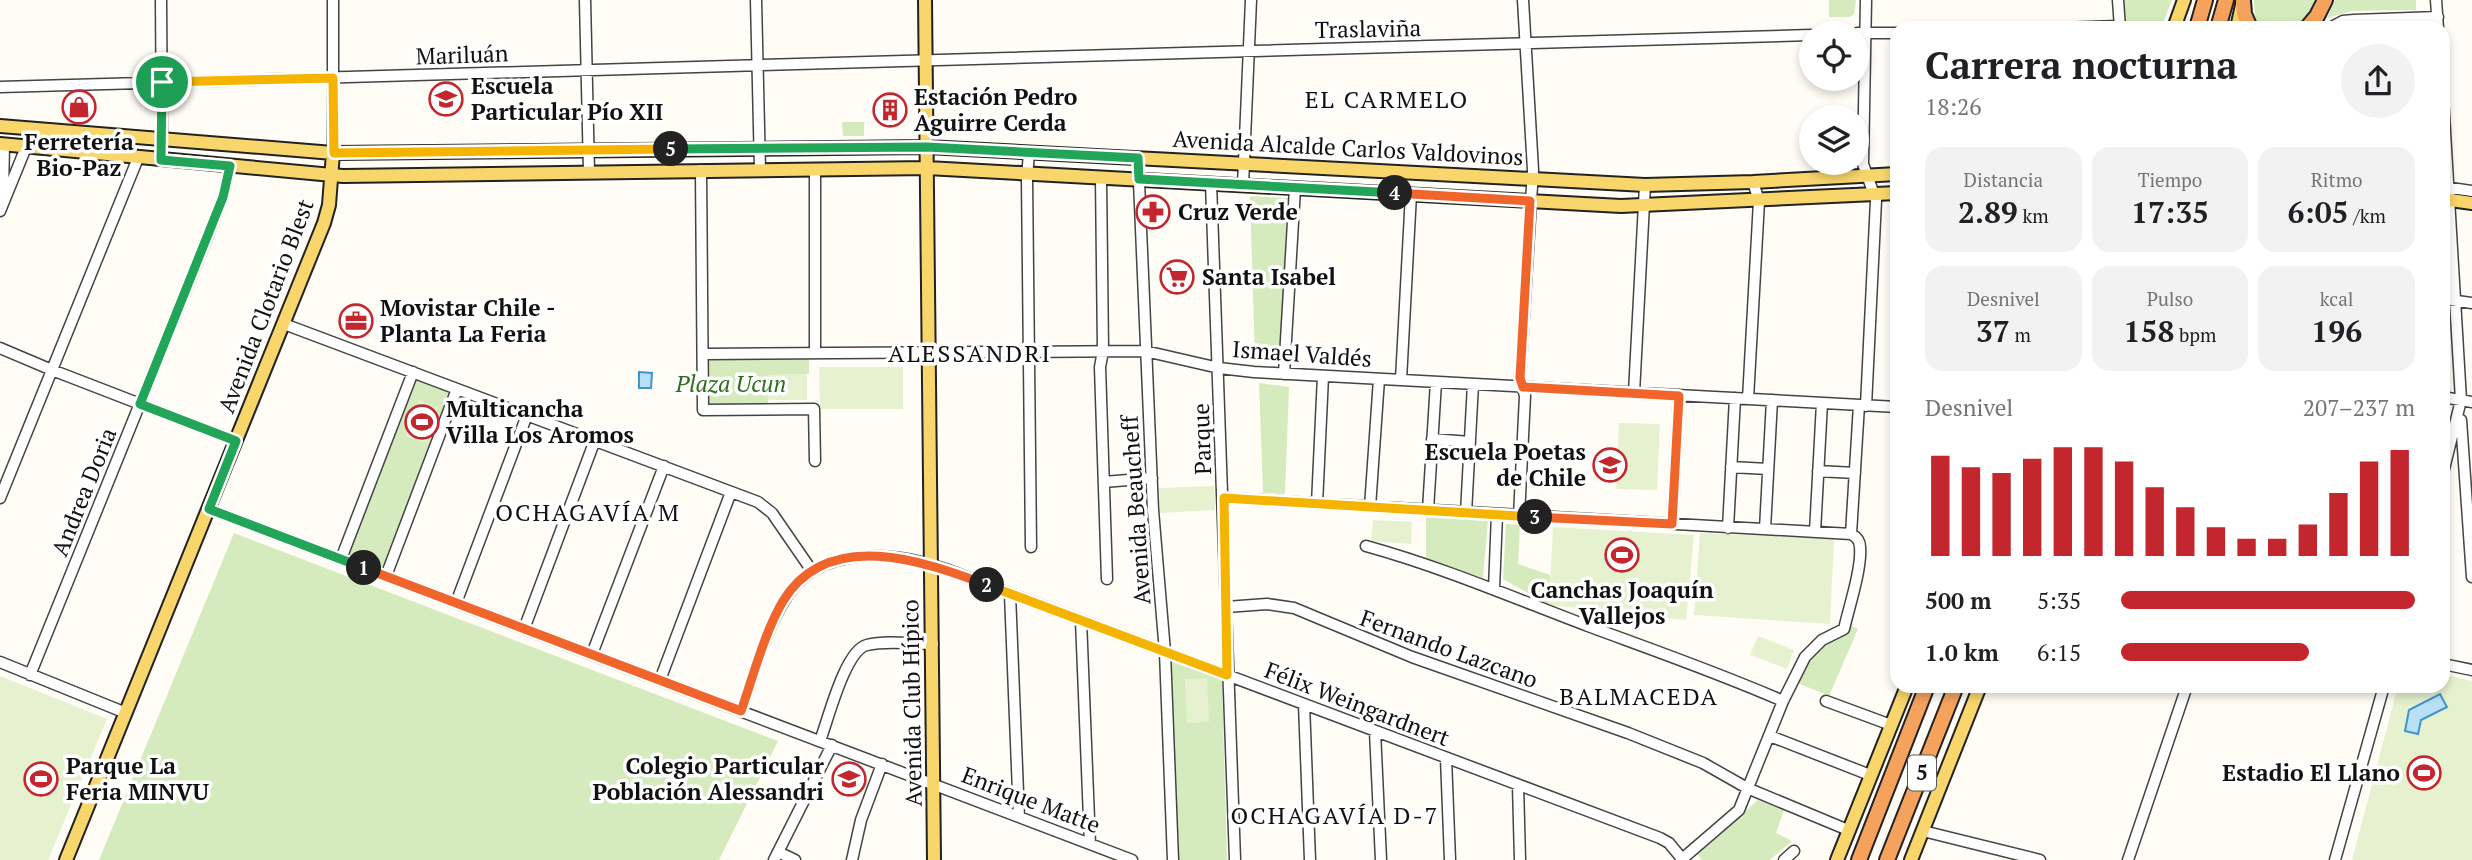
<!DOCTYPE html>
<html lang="es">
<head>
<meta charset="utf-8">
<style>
  body { margin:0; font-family:"PT Serif",serif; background:#f2f2f2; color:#202124; height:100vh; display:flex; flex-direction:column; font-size:26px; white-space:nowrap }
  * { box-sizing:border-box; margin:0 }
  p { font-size:23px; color:#757577 }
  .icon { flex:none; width:38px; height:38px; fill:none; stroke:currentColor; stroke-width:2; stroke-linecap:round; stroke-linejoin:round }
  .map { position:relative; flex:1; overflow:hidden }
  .details { position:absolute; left:1890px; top:21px; width:560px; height:672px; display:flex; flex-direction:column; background:#fff; border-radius:21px; box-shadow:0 4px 10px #0003 }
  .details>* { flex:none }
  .controls { position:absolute; left:1799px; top:21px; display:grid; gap:14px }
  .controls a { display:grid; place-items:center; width:70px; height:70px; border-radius:50%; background:#fff; box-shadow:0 4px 10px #0003; font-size:35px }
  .pin { position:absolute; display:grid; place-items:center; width:60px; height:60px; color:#fff; margin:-30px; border:4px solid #fff; border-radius:50%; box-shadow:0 2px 7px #0007 }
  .km { position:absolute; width:35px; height:35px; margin:-18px; border-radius:50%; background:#222; color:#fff; font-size:19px; line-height:35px; text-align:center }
  .round { display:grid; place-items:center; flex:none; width:74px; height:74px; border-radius:37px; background:#f2f2f2 }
  .summary { display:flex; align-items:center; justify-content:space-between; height:119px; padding:0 35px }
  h1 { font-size:38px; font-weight:700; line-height:52px }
  .metrics { display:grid; grid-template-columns:repeat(3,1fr); gap:10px; height:119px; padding:7px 35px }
  .metrics div { display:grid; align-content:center; border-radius:18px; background:#f2f2f2; text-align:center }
  .metrics b { font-size:30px; font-weight:700 }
  .metrics small { font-size:19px; font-weight:400 }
  .metrics p { font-size:19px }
  .chart { height:196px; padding:14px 35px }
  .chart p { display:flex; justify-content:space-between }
  .chart svg { width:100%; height:126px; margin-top:7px; stroke:#c4262e; stroke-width:6 }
  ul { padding:0 35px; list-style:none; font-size:23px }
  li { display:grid; grid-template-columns:112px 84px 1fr; align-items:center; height:52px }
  li i { height:18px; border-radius:9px; background:#c4262e }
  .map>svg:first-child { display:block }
  .green { fill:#d5ebbd }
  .pitch { fill:#e6f2cf }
  .water { fill:#b9e0f7; stroke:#3f96cf; stroke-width:2 }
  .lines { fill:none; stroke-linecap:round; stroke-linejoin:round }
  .minor-casing { stroke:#444; stroke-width:13 }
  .major-casing { stroke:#222; stroke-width:16 }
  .highway-casing { stroke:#222; stroke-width:18 }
  .minor { stroke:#fff; stroke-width:10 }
  .major { stroke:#f9d66b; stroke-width:12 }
  .highway { stroke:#f5a25d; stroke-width:14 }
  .split-1-casing { stroke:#fff; stroke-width:14 }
  .split-2-casing { stroke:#fff; stroke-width:14 }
  .split-3-casing { stroke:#fff; stroke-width:14 }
  .split-4-casing { stroke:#fff; stroke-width:14 }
  .split-5-casing { stroke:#fff; stroke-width:14 }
  .split-6-casing { stroke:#fff; stroke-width:14 }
  .split-1 { stroke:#22a559; stroke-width:9 }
  .split-2 { stroke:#f0652b; stroke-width:9 }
  .split-3 { stroke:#f5b400; stroke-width:9 }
  .split-4 { stroke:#f0652b; stroke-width:9 }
  .split-5 { stroke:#22a559; stroke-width:9 }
  .split-6 { stroke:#f5b400; stroke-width:9 }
  .labels { text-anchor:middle; stroke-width:7; stroke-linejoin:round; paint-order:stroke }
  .shield { fill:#fff; stroke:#585858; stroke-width:2 }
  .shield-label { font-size:21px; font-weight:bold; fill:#111 }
  .street-label { font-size:23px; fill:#111; stroke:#fff }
  .poi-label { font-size:23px; font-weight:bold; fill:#111; stroke:#fff; text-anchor:start }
  .park-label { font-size:23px; font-style:italic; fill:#2f6b1f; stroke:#fff }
  .neighbourhood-label { font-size:24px; letter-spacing:2px; fill:#111; stroke:#fff }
</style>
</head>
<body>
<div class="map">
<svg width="2472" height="860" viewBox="0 0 2472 860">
  <rect width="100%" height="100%" fill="#fffdf5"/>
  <path class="green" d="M1829 0H1856L1854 14 1850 17H1829Z
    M2121 0H2172L2161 28H2122Z
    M2254 0H2314L2310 13 2298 28H2259L2255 20Z
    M2335 0H2416V10L2352 11 2327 18Z
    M842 122H864V136H843Z
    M1250 196 1288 198 1279 361 1255 360Z
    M706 358H809V374L768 375V408H707Z
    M414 377 452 392 385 572 344 557Z
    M1259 383 1289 387 1285 494 1263 493Z
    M1426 516 1488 521 1483 578 1426 558Z
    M1506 524 1520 525 1518 564 1550 575 1549 605 1503 579Z
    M234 533 778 741 719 860H99Z
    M1849 625 1858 629 1829 696 1798 683 1813 649Z
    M1171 658 1222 680 1227 860H1179Z
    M1758 800 1784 810 1776 833 1792 841 1770 860H1702L1697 854Z"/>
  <path class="pitch" d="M819 367H903V409H820Z
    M807 374V400H768V375Z
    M419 400 438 408 426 443 406 436Z
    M1619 423 1660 424 1657 490 1616 489Z
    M1214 486 1215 510 1160 513 1159 488Z
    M1373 520 1412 522 1411 544 1371 541Z
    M1553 527 1694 535 1686 620 1549 605Z
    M1700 533 1834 539 1830 624 1694 615Z
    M1758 636 1794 650 1787 669 1750 655Z
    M2443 674 2472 681V860H2352L2398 686H2443Z
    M0 676 107 719 48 860H0Z
    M1207 678 1209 722 1187 723 1185 679Z"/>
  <path class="water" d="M639 372 652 373 651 388H639Z
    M2440 694 2447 707 2421 720 2418 734 2405 731 2409 710Z"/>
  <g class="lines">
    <defs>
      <path id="minor" d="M161 0 162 139
        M333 0V153
        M585 0 589 172
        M756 0 760 170
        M2118 0 2120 28
        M2436 0 2438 28
        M2059 28 2120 26
        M2330 28 2343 21 2354 20 2438 17
        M1857 33H1897
        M0 87 1811 35
        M2443 98 2461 400 2443 473
        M1029 152 1027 179 1031 547
        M1138 158 1153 510 1165 652 1173 860
        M701 170 703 410 814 409 815 461
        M1101 177 1103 351 1100 367 1107 579
        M1211 183 1235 860
        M1243 185 1251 0
        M2444 187 2472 191
        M3 193 4 145
        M0 211 33 130
        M2443 299 2472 303
        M284 324 758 502 772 513 812 571
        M0 348 52 370 236 441
        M815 353V169
        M705 354 1145 351 1219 368 1254 372 1897 407
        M1284 374 1295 188
        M1401 380 1411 194
        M1634 393 1645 185
        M2443 397 2472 402
        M1748 399 1759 201 1753 182
        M1866 406 1876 200 1863 164 1866 0
        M2461 420 2472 577
        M1432 439 1470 442
        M1731 467 1768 469
        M1818 471 1855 473
        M1104 482 1152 478
        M0 498 138 158
        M1224 498 1851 534C1857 537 1860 541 1860 547 1862 568 1849 607 1844 629L1822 640 1805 657 1783 701 1739 810 1681 860
        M1317 504 1323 376
        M1370 507 1379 379
        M209 509 1132 860
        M1428 510 1436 382
        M1466 513 1473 384
        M1519 516 1525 396 1520 378 1533 170 1523 0
        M1672 524 1679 395
        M1728 528 1735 398
        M1765 529 1772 400
        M1815 532 1822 403
        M1851 534 1859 405
        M1366 546C1442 567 1514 598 1588 626 1653 650 1719 673 1783 701
        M341 559 413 372
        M386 576 457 389
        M1494 589 1497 514
        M1010 594 1019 817
        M456 603 527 415
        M1226 607 1267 604 1294 608 1412 657 1628 733 1703 763 1747 788 1848 830
        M1081 620 1090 844
        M524 629 595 440
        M592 654 664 466
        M0 662 126 713
        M2443 664 2472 670
        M30 675 207 238 223 197 230 166
        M660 680 731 492
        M1826 701 1891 725
        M1304 704 1310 860
        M741 711C753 677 765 631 784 601 818 543 894 551 948 570L1660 838 1669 843 1683 860
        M1375 731 1381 860
        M1770 736 1870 775
        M820 741C828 720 845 650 867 645 887 640 912 644 933 644
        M1446 758 1450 860
        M1518 785 1520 860
        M1923 831 2040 860
        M778 852 795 860
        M774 860 832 745
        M852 860 861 820 882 764
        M1784 860 1794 851
        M2128 860 2187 686
        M2335 860 2384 686"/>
      <path id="major" d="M925 0 934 860
        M2174 28 2184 0
        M2237 28 2242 5
        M0 126 333 153 927 147 1645 185 1753 182 1897 174
        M0 144 343 176 927 168 1621 206 1897 193
        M2443 199 2472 203
        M66 860 324 223 329 205 333 153
        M1837 860 1907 686
        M1911 860 1980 686"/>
      <path id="highway" d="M2243 1 2244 14 2250 28
        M2197 28 2205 0
        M2218 28 2226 0
        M2307 28 2317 16 2325 0
        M1859 860 1927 686
        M1887 860 1956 686"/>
    </defs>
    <use href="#minor" class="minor-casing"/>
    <use href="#major" class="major-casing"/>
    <use href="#highway" class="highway-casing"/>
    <use href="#minor" class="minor"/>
    <use href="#major" class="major"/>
    <use href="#highway" class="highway"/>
  </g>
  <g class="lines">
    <defs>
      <path id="split-1" d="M162 82 161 160 230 166 223 197 140 404 236 441 209 509 364 568"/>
      <path id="split-2" d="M364 568 741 711C753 677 765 631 783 601 828 527 924 561 987 585"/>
      <path id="split-3" d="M987 585 1227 675 1224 498 1535 517"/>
      <path id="split-4" d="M1395 193 1530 201 1520 378 1523 387 1679 396 1672 524 1535 517"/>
      <path id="split-5" d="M671 149 927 147 1138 158 1139 179 1395 193"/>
      <path id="split-6" d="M162 82 333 78 334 153 671 149"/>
    </defs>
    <use href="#split-1" class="split-1-casing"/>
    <use href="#split-2" class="split-2-casing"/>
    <use href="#split-3" class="split-3-casing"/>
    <use href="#split-4" class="split-4-casing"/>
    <use href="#split-5" class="split-5-casing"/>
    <use href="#split-6" class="split-6-casing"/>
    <use href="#split-1" class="split-1"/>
    <use href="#split-2" class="split-2"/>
    <use href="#split-3" class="split-3"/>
    <use href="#split-4" class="split-4"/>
    <use href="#split-5" class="split-5"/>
    <use href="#split-6" class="split-6"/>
  </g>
  <defs>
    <symbol id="school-ring" viewBox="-11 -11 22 22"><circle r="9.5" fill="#fff" stroke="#c4262e" stroke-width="1.5"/><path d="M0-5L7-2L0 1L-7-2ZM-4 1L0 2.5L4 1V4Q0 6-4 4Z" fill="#c4262e"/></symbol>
    <symbol id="shop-ring" viewBox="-11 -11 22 22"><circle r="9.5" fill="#fff" stroke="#c4262e" stroke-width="1.5"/><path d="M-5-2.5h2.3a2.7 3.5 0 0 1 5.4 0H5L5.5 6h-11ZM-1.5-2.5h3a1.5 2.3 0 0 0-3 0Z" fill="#c4262e"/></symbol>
    <symbol id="building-ring" viewBox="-11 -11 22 22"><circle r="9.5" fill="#fff" stroke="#c4262e" stroke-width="1.5"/><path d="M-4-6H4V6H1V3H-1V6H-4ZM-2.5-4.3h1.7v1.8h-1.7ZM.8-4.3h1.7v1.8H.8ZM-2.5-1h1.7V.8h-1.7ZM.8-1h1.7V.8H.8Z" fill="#c4262e"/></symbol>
    <symbol id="pharmacy-ring" viewBox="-11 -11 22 22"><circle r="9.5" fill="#fff" stroke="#c4262e" stroke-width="1.5"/><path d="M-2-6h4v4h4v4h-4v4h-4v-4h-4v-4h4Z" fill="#c4262e"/></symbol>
    <symbol id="supermarket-ring" viewBox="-11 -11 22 22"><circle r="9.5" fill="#fff" stroke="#c4262e" stroke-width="1.5"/><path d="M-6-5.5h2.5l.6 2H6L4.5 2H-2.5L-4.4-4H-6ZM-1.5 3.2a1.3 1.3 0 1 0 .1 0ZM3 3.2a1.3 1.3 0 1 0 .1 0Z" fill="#c4262e"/></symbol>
    <symbol id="office-ring" viewBox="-11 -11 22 22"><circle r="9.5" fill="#fff" stroke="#c4262e" stroke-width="1.5"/><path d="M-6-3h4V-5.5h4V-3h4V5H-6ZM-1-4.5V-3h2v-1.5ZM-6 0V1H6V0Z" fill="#c4262e"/></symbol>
    <symbol id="stadium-ring" viewBox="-11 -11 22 22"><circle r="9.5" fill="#fff" stroke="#c4262e" stroke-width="1.5"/><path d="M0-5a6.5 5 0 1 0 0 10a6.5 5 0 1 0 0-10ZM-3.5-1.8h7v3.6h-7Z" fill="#c4262e"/></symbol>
  </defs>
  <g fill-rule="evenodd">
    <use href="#school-ring" x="427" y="80" width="38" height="38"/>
    <use href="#shop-ring" x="60" y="88" width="38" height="38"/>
    <use href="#building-ring" x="871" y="91" width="38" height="38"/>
    <use href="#pharmacy-ring" x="1134" y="193" width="38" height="38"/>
    <use href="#supermarket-ring" x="1158" y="258" width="38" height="38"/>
    <use href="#office-ring" x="337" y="302" width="38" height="38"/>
    <use href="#stadium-ring" x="403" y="403" width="38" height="38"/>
    <use href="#school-ring" x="1591" y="446" width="38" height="38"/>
    <use href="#stadium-ring" x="1603" y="536" width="38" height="38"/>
    <use href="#stadium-ring" x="2405" y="754" width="38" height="38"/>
    <use href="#stadium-ring" x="22" y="760" width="38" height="38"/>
    <use href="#school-ring" x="830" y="760" width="38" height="38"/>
  </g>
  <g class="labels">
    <rect class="shield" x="1908" y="755.5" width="28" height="35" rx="5"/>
    <g class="shield-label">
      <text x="1922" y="780">5</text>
    </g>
    <g class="street-label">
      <text transform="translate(1368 29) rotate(-1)" y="8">Traslaviña</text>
      <text transform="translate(462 55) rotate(-2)" y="8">Mariluán</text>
      <text transform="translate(1348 148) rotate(3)" y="8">Avenida Alcalde Carlos Valdovinos</text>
      <text transform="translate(266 306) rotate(-69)" y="8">Avenida Clotario Blest</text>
      <text transform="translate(1302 354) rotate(4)" y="8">Ismael Valdés</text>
      <text transform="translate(1202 439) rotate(-92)" y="8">Parque</text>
      <text transform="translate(84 492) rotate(-68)" y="8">Andrea Doria</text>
      <text transform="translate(1136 510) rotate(-94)" y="8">Avenida Beaucheff</text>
      <text transform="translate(1449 649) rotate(20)" y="8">Fernando Lazcano</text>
      <text transform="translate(912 703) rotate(-91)" y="8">Avenida Club Hípico</text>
      <text transform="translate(1357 704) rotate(21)" y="8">Félix Weingardnert</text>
      <text transform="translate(1031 800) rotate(21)" y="8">Enrique Matte</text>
    </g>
    <g class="poi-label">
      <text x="471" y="94">Escuela<tspan x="471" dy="26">Particular Pío XII</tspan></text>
      <text x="914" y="105">Estación Pedro<tspan x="914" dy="26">Aguirre Cerda</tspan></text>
      <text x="79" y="150" text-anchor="middle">Ferretería<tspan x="79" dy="26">Bio-Paz</tspan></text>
      <text x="1178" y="220">Cruz Verde</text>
      <text x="1202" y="285">Santa Isabel</text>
      <text x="380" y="316">Movistar Chile -<tspan x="380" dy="26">Planta La Feria</tspan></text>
      <text x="446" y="417">Multicancha<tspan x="446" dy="26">Villa Los Aromos</tspan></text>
      <text x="1586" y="460" text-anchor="end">Escuela Poetas<tspan x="1586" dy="26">de Chile</tspan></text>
      <text x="1622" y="598" text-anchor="middle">Canchas Joaquín<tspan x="1622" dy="26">Vallejos</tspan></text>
      <text x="66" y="774">Parque La<tspan x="66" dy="26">Feria MINVU</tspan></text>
      <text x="824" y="774" text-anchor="end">Colegio Particular<tspan x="824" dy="26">Población Alessandri</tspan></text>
      <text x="2400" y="781" text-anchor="end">Estadio El Llano</text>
    </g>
    <g class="park-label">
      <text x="731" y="392">Plaza Ucun</text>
    </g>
    <g class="neighbourhood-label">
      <text x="1387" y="108">EL CARMELO</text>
      <text x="970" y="362">ALESSANDRI</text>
      <text x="588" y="521">OCHAGAVÍA M</text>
      <text x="1639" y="705">BALMACEDA</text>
      <text x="1335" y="824">OCHAGAVÍA D-7</text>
    </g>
  </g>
</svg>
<div class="controls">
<a><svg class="icon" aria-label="locate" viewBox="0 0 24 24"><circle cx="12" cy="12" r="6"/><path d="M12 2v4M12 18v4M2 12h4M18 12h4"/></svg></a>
<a><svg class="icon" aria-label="layers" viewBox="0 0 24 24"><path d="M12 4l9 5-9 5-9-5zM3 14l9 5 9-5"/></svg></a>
</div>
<div class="pin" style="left:162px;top:82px;background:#1e9e55"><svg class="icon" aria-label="arrive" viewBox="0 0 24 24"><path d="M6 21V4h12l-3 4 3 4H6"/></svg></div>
<b class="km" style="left:364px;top:568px">1</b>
<b class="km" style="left:987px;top:585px">2</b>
<b class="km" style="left:1535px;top:517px">3</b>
<b class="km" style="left:1395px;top:193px">4</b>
<b class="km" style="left:671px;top:149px">5</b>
<section class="details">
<div class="summary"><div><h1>Carrera nocturna</h1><p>18:26</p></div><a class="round"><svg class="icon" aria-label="share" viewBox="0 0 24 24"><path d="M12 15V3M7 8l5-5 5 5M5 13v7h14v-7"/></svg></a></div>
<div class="metrics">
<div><p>Distancia</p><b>2.89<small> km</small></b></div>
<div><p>Tiempo</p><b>17:35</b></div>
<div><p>Ritmo</p><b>6:05<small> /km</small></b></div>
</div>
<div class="metrics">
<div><p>Desnivel</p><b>37<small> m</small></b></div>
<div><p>Pulso</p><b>158<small> bpm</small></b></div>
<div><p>kcal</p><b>196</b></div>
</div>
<div class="chart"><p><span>Desnivel</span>207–237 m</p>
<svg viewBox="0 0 160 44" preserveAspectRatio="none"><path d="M5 44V9M15 44V13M25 44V15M35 44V10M45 44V6M55 44V6M65 44V11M75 44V20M85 44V27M95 44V34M105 44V38M115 44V38M125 44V33M135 44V22M145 44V11M155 44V7"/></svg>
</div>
<ul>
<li><b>500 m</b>5:35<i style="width:100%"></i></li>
<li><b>1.0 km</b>6:15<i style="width:64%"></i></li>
</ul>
</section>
</div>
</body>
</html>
